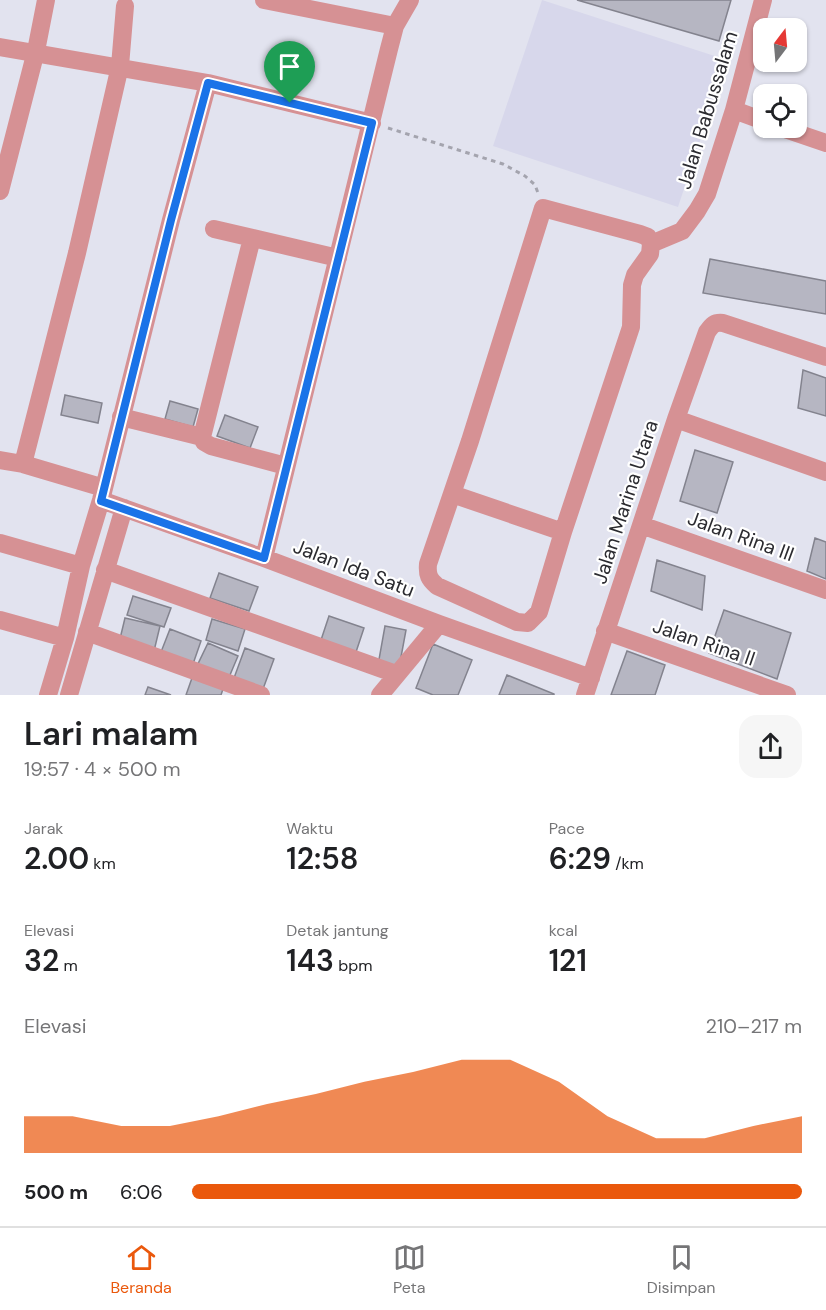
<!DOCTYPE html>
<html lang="id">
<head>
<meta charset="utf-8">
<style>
  body { margin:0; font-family:"DM Sans",sans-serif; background:#f6f6f6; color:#202124; height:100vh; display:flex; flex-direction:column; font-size:22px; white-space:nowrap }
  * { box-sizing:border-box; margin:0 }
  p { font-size:20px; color:#757577 }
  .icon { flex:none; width:33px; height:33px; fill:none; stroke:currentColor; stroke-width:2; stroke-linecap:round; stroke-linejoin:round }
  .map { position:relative; height:695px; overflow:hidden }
  .drawer { display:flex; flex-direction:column; background:#fff; flex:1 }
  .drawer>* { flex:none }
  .needle { width:39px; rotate:16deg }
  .controls { position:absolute; left:753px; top:18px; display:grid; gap:12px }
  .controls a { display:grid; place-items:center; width:54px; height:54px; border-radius:12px; background:#fff; box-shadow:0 2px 4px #0004; font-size:30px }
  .pin { position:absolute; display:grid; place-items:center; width:51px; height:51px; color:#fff; margin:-62px -26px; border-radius:50% 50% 50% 0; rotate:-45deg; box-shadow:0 0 6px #0007 }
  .pin .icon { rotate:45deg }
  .round { display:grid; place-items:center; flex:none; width:63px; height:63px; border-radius:18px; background:#f6f6f6 }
  .headline { display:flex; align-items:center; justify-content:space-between; height:102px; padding:0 24px }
  h1 { font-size:33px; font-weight:600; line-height:45px }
  .stats { display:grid; grid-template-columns:repeat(3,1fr); gap:9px; height:102px; padding:6px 24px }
  .stats div { display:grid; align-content:center }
  .stats b { font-size:30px; font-weight:600 }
  .stats small { font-size:16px; font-weight:400 }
  .stats p { font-size:16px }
  .chart { height:168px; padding:12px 24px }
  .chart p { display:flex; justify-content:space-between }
  .chart svg { width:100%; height:108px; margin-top:6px; fill:#ea580c; opacity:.7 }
  ul { padding:0 24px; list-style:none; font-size:20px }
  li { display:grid; grid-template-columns:96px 72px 1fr; align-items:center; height:45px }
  li i { height:15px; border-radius:8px; background:#ea580c }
  .tabs { display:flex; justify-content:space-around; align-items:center; height:84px; border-top:2px solid #e0e0e0; background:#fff; font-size:16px; color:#757577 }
  .tabs a { display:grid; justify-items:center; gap:3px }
  .tabs .selected { color:#ea580c }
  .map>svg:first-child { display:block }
  .built { fill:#d7d7eb }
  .building { fill:#b6b6c2; stroke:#83838e; stroke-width:1.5 }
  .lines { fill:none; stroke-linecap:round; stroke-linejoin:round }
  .path { stroke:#a4a4ae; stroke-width:3; stroke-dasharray:4.5 4.5; stroke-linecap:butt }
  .minor { stroke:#d69194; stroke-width:18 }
  .route-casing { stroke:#fff; stroke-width:12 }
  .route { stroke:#1a73e8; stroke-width:8 }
  .labels { text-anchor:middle; stroke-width:4.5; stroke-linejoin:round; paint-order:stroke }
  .street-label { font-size:20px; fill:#2b2b30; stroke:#fff }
</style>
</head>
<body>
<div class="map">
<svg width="826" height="695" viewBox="0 0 826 695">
  <rect width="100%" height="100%" fill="#e2e3ef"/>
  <path class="built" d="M542 0 727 60 678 207 493 146Z"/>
  <path class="building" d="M577 0H731L719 41Z
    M710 259 826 281V314L703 293Z
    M803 370 826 378V416L798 408Z
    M65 395 102 403 98 423 61 415Z
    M170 401 198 409 193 427 165 419Z
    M225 415 258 427 250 448 217 436Z
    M695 450 733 462 717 513 680 501Z
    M815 538 826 542V579L807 571Z
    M657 560 705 576 702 610 651 591Z
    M219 573 258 587 249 611 210 598Z
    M133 596 171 608 164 627 127 615Z
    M724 610 791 633 777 679 709 653Z
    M329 616 364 628 356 652 321 640Z
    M125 618 160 626 154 651 119 643Z
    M212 619 245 629 238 651 206 640Z
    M385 626 406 630 399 668 378 665Z
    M170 629 201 641 193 664 161 652Z
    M208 643 238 656 227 682 196 668Z
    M433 644 472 660 458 695H433L416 688Z
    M245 648 274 659 263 689 234 678Z
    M627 651 665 665 655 695H611Z
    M507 675 554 694V695H499Z
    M192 678 223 689 221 695H186Z
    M148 687 171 695H145Z"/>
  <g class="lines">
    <path class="path" d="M388 128 503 164 525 176 535 185 538 193"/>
    <path class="minor" d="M264 0 395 26
      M0 47 208 83 372 123
      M734 110 764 121
      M782 128 826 143
      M0 191 36 51 46 0
      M543 208 640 234 648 237 651 244 650 254 635 275 632 285 631 327 563 532 539 612 528 623 517 622 437 586C429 579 427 575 428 564L470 441Z
      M214 229 338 258
      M252 238 202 437 204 442 211 446 286 466
      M651 244 682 231 697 211 707 194 734 110 763 0
      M121 417 202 437
      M676 419 826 472
      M0 460 23 464 104 488
      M23 464 77 253 120 66 125 6
      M452 494 563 532
      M101 500 264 558 439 624 591 678
      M641 525 826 590
      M0 543 81 566
      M264 558 389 49 395 26 410 0
      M105 570 396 674
      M0 620 65 638
      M605 631 787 695
      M87 632 261 695
      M48 695 65 638 81 566 101 500 171 220 208 83
      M69 695 124 508
      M380 695 439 624
      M585 695 676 419 707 332C712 325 714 322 723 323L826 357"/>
  </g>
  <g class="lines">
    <defs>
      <path id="route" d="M208 83 372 123 264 558 101 501 171 220Z"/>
    </defs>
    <use href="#route" class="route-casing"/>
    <use href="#route" class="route"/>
  </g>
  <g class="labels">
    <g class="street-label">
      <text transform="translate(707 110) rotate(-73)" y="7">Jalan Babussalam</text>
      <text transform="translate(625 502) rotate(-72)" y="7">Jalan Marina Utara</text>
      <text transform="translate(741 536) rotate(20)" y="7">Jalan Rina III</text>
      <text transform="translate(354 568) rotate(21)" y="7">Jalan Ida Satu</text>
      <text transform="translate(704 642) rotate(19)" y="7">Jalan Rina II</text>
    </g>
  </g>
</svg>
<div class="controls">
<a><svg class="needle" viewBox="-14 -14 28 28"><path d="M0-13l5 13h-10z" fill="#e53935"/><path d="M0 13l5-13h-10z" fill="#757577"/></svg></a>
<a><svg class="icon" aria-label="locate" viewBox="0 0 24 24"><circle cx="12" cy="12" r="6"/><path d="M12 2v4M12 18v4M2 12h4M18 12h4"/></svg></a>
</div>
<div class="pin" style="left:290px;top:103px;background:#1e9e55"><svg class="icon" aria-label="arrive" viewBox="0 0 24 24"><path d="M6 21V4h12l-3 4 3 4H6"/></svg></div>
</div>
<section class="drawer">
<div class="headline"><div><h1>Lari malam</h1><p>19:57 · 4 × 500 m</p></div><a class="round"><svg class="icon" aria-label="share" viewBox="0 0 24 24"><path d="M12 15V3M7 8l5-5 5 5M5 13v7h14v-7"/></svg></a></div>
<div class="stats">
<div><p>Jarak</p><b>2.00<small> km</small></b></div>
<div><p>Waktu</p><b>12:58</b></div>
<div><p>Pace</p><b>6:29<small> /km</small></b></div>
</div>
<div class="stats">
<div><p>Elevasi</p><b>32<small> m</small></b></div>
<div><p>Detak jantung</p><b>143<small> bpm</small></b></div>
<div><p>kcal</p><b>121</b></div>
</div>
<div class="chart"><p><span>Elevasi</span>210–217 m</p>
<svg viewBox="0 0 160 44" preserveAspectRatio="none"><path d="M0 44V29L10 29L20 33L30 33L40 29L50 24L60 20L70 15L80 11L90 6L100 6L110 15L120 29L130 38L140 38L150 33L160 29V44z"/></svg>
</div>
<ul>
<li><b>500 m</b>6:06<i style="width:100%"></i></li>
</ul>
</section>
<nav class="tabs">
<a class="selected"><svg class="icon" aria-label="home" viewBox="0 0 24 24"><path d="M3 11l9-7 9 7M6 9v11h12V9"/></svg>Beranda</a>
<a><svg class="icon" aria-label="map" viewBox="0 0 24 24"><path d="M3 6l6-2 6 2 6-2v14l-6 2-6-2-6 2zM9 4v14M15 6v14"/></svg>Peta</a>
<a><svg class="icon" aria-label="saved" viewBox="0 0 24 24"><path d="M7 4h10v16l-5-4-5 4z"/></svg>Disimpan</a>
</nav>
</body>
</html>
